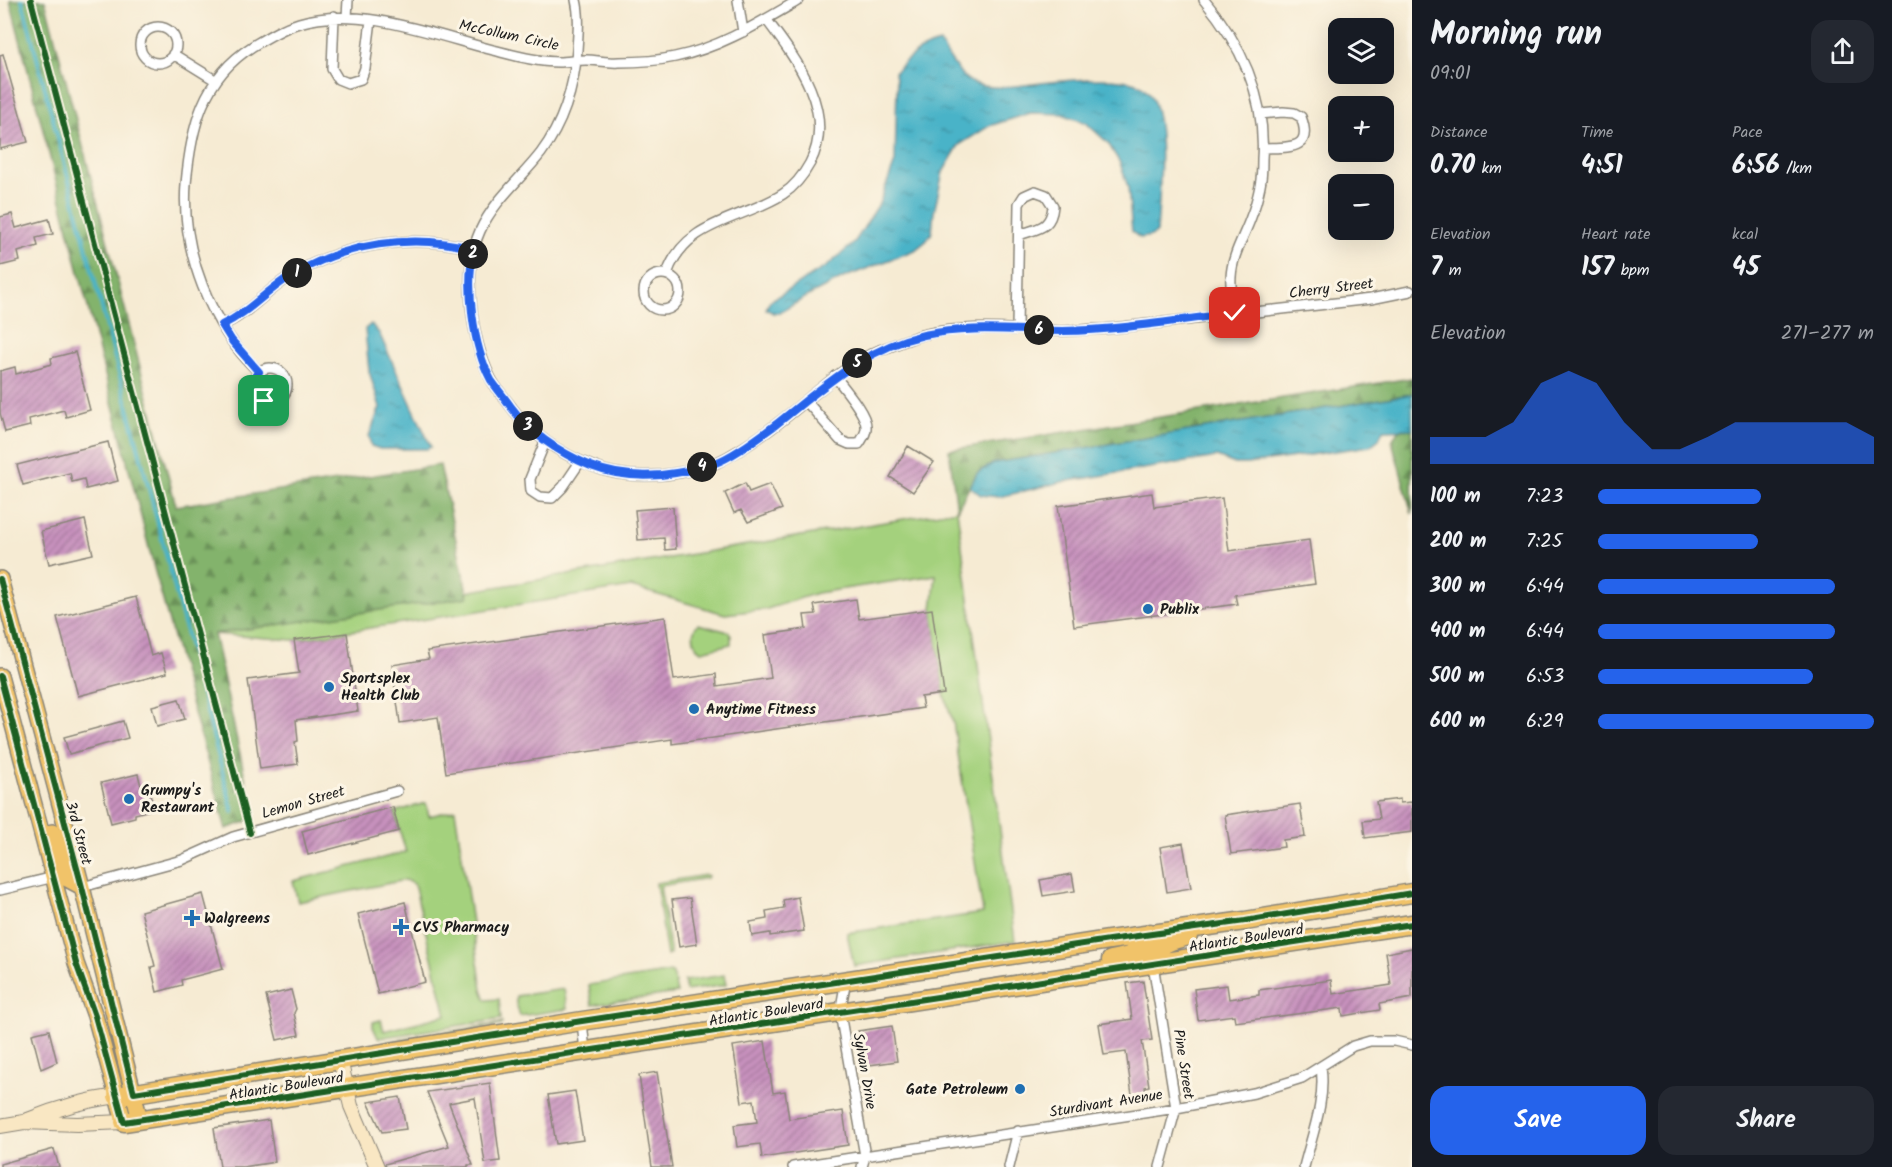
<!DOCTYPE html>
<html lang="en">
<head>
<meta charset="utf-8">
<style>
  body { margin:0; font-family:Kalam,sans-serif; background:#242831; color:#f1f3f6; height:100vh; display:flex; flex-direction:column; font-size:22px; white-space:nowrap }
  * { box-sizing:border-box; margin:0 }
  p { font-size:20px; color:#9ea1a6 }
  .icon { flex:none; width:33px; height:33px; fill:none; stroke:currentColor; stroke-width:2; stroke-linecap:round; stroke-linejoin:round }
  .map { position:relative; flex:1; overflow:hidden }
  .details { display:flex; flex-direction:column; background:#171b24; width:480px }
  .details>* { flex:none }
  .fabs { position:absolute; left:1328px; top:18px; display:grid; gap:12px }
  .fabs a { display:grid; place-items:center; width:66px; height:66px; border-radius:12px; background:#171b24; box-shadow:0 6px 24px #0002; font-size:30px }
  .pin { position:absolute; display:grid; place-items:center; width:51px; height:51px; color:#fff; margin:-26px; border-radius:12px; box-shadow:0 3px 9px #0006 }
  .km { position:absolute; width:30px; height:30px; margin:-15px; border-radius:50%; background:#222; color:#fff; font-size:16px; line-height:30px; text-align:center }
  .round { display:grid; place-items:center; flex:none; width:63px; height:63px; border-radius:18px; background:#242831 }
  .head { display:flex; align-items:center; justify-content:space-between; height:102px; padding:0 18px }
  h1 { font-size:33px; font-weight:700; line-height:45px }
  .figures { display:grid; grid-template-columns:repeat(3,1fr); gap:9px; height:102px; padding:6px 18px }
  .figures div { display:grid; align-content:center }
  .figures b { font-size:26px; font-weight:700 }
  .figures small { font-size:16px; font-weight:400 }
  .figures p { font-size:16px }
  .chart { height:168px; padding:12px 18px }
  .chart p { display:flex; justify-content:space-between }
  .chart svg { width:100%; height:108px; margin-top:6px; fill:#2563eb; opacity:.7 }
  .button { display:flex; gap:12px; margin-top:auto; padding:12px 18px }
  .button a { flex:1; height:69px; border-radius:18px; background:#2563eb; color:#fff; font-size:24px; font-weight:700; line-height:69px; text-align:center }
  .button a+a { background:#242831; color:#f1f3f6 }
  ul { padding:0 18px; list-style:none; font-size:20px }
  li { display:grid; grid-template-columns:96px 72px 1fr; align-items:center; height:45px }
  li i { height:15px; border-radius:8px; background:#2563eb }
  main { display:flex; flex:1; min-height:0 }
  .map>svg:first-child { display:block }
  .green { fill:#a4d17d; stroke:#60764c; stroke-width:1.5 }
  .forest { fill:url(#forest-firs); stroke:#506844; stroke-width:1.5 }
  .water { fill:url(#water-ripples); stroke:#326872; stroke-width:1.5 }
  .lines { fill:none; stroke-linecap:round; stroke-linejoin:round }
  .stream { stroke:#49b3c8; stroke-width:4 }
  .building { fill:url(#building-hatch) }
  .street-casing { stroke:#898478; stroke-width:12 }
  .secondary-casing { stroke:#898478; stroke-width:16 }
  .primary-casing { stroke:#898478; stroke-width:18 }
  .highway-casing { stroke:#898478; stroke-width:21 }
  .street { stroke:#fff; stroke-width:9 }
  .secondary { stroke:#f9e7c3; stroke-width:14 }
  .primary { stroke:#f1c369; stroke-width:15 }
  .highway { stroke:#f1c369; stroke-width:18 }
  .cycleway-casing { stroke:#fcf5e5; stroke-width:10 }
  .cycleway { stroke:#1b5e20; stroke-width:6 }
  .route-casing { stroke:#fff; stroke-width:12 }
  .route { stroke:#2563eb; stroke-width:8 }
  .poi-dot { fill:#1f6fb2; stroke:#fcf5e5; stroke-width:2 }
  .labels { text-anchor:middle; stroke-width:6; stroke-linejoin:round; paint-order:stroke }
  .street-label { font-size:15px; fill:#1c1c1c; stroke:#fcf5e5 }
  .poi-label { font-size:15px; font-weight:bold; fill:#1c1c1c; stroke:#fcf5e5; text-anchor:start }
</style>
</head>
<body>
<main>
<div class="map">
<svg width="1412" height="1167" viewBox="0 0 1412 1167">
  <defs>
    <pattern id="forest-firs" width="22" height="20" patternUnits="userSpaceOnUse" patternTransform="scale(1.5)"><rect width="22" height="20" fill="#83b36c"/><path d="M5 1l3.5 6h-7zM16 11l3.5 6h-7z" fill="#6a9158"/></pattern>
    <pattern id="water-ripples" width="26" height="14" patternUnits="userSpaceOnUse" patternTransform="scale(1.5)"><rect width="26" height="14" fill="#49b3c8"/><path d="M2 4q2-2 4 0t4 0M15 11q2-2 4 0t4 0" fill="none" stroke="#3c91a2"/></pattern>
    <pattern id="building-hatch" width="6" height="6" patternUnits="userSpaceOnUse" patternTransform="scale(1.5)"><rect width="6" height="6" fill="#c791bd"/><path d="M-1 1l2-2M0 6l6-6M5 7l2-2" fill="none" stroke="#a17699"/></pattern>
  </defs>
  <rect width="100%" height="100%" fill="#fcf5e5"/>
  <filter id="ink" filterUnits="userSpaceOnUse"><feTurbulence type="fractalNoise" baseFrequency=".0167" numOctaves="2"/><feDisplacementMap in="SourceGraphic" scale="12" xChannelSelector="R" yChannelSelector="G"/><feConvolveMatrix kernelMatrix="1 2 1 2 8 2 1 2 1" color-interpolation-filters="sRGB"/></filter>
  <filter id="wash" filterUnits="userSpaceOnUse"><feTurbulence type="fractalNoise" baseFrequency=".008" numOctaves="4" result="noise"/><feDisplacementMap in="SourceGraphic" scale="24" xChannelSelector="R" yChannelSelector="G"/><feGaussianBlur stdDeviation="1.35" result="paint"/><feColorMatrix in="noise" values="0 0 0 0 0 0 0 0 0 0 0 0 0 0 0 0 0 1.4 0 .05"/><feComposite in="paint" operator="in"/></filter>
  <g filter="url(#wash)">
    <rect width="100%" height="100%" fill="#f6ebd3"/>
    <path class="green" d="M957 510 1015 941 854 966 847 933 983 913 953 722 944 694 932 609 936 575 817 593 767 609 725 614 631 587 294 640 214 634Z
      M698 624 729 632 731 636V644L702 651 697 648C693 639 691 632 698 624Z
      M426 803 429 816 455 810 482 989 486 1000 499 999 501 1019 378 1038 373 1027V1022L381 1020 384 1031 446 1015 414 884 405 880 298 902 293 881 406 852 394 812Z
      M706 875 708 876 707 878 660 886 670 949V954L667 956 656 883Z
      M671 972 673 974 677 993 592 1005 589 985Z
      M724 975 726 985 686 991 684 981Z
      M564 989 567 1009 520 1016 516 1003V996Z
      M502 1023 501 1025 388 1043 383 1042Z"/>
    <path class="forest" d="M10 0H45L176 506 440 465 468 597 214 634 254 819 226 829 154 568Z
      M1412 378V394L994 463 977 473 957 510 949 450Z
      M1412 429V514L1392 441 1398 430Z"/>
    <path class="water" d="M940 43C947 54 959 76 971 82 987 91 1016 86 1033 84 1058 81 1117 75 1138 84 1143 86 1151 94 1153 100 1166 129 1159 199 1157 232L1151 236 1140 238 1132 232 1128 187 1120 163 1108 143 1086 123 1062 114 1031 113 989 126 959 145 943 172 934 212 932 233 925 242 915 250 845 277 806 297 779 313H773L766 309 770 301 827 266 854 243 879 204 895 162 897 86 895 72C908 57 921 47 940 43Z
      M371 324 379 333 431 447 427 449H380L371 446 369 436 380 407 369 371 365 329Z
      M1412 394V429L1383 430 1379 439 1370 446 1247 464H1235L1217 457 1062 482 999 497 981 495 970 487 977 473 994 463Z"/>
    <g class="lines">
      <path class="stream" d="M22 0 233 812"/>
    </g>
    <g id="blocks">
      <path class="building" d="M3 54 28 142 0 149V55Z
        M12 214 16 228 49 219 53 234 36 238 38 246 18 252 20 261 0 266V217Z
        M75 352 90 410 66 417 64 410 29 419 30 426 5 432 0 413V371L15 367 16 374 52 364 51 358Z
        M108 442 118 481 86 489 84 479 72 482 70 473 23 485 17 465Z
        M908 446 934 462 913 492 890 477Z
        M745 483 749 492 770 484 782 509 748 522 741 510 734 513 725 493Z
        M1152 493 1154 507 1222 498 1229 551 1309 540 1315 584 1235 595 1237 604 1074 626 1058 506Z
        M673 507 676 549 665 550 664 538 638 540 635 510Z
        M85 520 93 554 49 564 41 531Z
        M136 597 151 656 161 653 167 673 78 696 57 617Z
        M856 599 859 619 932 609 944 694 921 697 923 708 672 744V739L446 773 438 717 400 723 392 665 429 659 427 651 665 617 674 680 716 674 717 686 771 678 765 635 806 629 804 615 816 614 814 605Z
        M347 633 358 711 296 720 298 741 295 742 298 764 260 769 248 680 299 673 294 640Z
        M179 699 185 719 157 726 152 706Z
        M123 721 128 738 69 754 64 737Z
        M138 774 142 790 149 789 154 809 135 814V817L111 823 101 783Z
        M1400 799V803L1412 802V832L1365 838 1363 821 1379 819 1376 802Z
        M1300 804 1305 837 1283 840 1284 847 1231 854 1225 815Z
        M393 807 399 831 308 855 302 831Z
        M1183 843 1191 888 1167 892 1160 847Z
        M1072 874 1075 891 1043 896 1040 880Z
        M203 894 223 969 181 980 182 985 157 992 151 967 155 966 141 911Z
        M798 897 804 931 770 936V933L752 936 750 922 767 919 766 911 784 908 783 900Z
        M690 898 697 944 679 947 672 900Z
        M405 902 425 982 378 994 358 914Z
        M1412 948V998L1379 1004 1380 1010 1343 1016 1342 1008 1235 1022 1234 1015 1198 1020 1194 989 1227 985 1229 999 1259 995V990L1331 980 1333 994 1391 985 1386 953Z
        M1143 981 1152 1040 1142 1041 1149 1086 1145 1087 1146 1093 1132 1095 1126 1052 1104 1055 1099 1024 1132 1019 1127 983Z
        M291 990 296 1009 294 1013 299 1035 277 1040 266 996Z
        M892 1026 897 1061 863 1066 858 1031Z
        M49 1030 57 1062 41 1069 32 1034Z
        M765 1041 773 1093 785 1091 789 1119 843 1111 848 1145 762 1158 760 1144 737 1147 734 1125 757 1122 754 1100 742 1102 733 1046Z
        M657 1072 672 1167H652L639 1075Z
        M490 1083 500 1161 485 1163 475 1098 449 1103 473 1165H468V1167H386L385 1164 449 1146 427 1092Z
        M575 1091 583 1140 556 1144 548 1095Z
        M400 1097 406 1129 382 1132 368 1102Z
        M269 1120 275 1162 243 1167H220L214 1128Z
        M54 1149 59 1167H0V1164Z"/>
    </g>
  </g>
  <g filter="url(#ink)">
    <use href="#blocks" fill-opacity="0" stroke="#898478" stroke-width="1.5"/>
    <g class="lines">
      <defs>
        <path id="street" d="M576 0C580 16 578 33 577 50 574 88 564 122 541 153 521 179 494 200 480 231 462 271 471 338 490 377 495 388 505 398 512 408 532 435 561 454 592 466 615 476 638 477 662 475 680 473 700 470 716 463 749 447 779 423 807 400 830 381 853 361 880 350 894 345 908 339 922 335 967 324 1015 330 1060 331 1075 331 1090 329 1105 329L1371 299 1410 291
          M738 0 743 32
          M1204 0C1242 45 1266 99 1262 159 1262 168 1262 177 1260 186 1258 196 1255 207 1251 217 1244 237 1232 255 1231 277 1230 288 1233 302 1235 313
          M334 16 332 69 338 79 348 83 361 79 365 68 371 20
          M347 17 348 0
          M140 45a18 18 0 1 1 36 0a18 18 0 1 1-36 0Z
          M173 54 215 80
          M1260 114 1283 112 1294 113 1301 117C1314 151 1288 147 1263 148
          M644 292a18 18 0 1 1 36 0a18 18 0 1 1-36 0Z
          M667 274C685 220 743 220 783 194 794 187 804 174 810 163 837 112 796 59 766 19
          M222 325C248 314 265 292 289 277 344 243 412 233 474 249
          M1017 329 1019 204 1024 196 1035 191 1046 195 1053 206C1051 229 1038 228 1019 235
          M253 385a17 17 0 1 1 34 0a17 17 0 1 1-34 0Z
          M259 372C211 327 181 251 186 184 191 128 202 78 253 46 268 37 282 28 299 23 358 5 435 35 493 50 513 55 537 62 558 62 567 62 577 60 586 60 597 60 608 63 619 62 638 62 657 61 675 57 720 48 761 22 799 0
          M806 401 840 440 849 444H859C862 439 867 433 866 426 866 413 843 387 835 376
          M545 442 530 479 531 491 540 497 552 498 563 487 580 462
          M82 887 182 860 233 837 397 791
          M0 890 54 877
          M1153 964 1176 1108 1160 1167
          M846 980 840 1013 865 1156 862 1167
          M582 1021 585 1052
          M793 1167 1176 1108 1254 1093 1302 1078 1353 1046 1370 1041H1394L1412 1045
          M1009 1167 1018 1131
          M1304 1167C1312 1135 1326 1100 1321 1067"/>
        <path id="secondary" d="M340 1060 351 1106 377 1167
          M28 1120C57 1108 87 1100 117 1096
          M0 1126 24 1122 77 1124 124 1122"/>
        <path id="primary" d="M0 579 82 887 140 1120
          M0 676 76 963 95 1016 124 1122
          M52 832 67 879 82 887"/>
        <path id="highway" d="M1111 960C1132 956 1142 954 1150 933
          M1153 964C1157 942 1170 941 1188 936
          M117 1096 582 1021 1109 940 1245 921 1412 893
          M124 1122 1412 924"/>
      </defs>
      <use href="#street" class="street-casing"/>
      <use href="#secondary" class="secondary-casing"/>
      <use href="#primary" class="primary-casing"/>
      <use href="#highway" class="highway-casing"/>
      <use href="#street" class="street"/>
      <use href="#secondary" class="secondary"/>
      <use href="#primary" class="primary"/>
      <use href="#highway" class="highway"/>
      <defs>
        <path id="cycleway" d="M31 0 250 833
          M0 579 82 887 134 1093 582 1021 1109 940 1245 921 1412 893
          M0 676 76 963 95 1016 124 1122 1412 924"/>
      </defs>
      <use href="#cycleway" class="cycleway-casing"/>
      <use href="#cycleway" class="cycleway"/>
    </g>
  </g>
  <g class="lines" filter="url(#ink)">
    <defs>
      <path id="route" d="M264 401C253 394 249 383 259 372L232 341 222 325C248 313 265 292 289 277 344 243 412 233 474 249 465 285 473 347 491 380 497 389 505 398 511 407 531 434 560 453 591 466 614 475 637 477 661 475 679 473 696 470 713 464 733 457 756 439 774 426 820 390 864 348 924 335 970 325 1016 331 1063 331 1120 330 1178 320 1235 313"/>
    </defs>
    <use href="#route" class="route-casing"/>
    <use href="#route" class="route"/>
  </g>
  <g class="poi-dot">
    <circle cx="1148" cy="609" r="6"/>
    <circle cx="329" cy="687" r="6"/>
    <circle cx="694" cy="709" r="6"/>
    <circle cx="129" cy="799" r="6"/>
    <path d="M189 909h6v6h6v6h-6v6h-6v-6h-6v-6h6z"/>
    <path d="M398 918h6v6h6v6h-6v6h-6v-6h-6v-6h6z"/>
    <circle cx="1020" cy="1089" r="6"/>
  </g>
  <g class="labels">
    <g class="street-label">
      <text transform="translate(509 35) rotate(12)" y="5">McCollum Circle</text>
      <text transform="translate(1331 288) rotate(-7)" y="5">Cherry Street</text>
      <text transform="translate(303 802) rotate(-16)" y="5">Lemon Street</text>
      <text transform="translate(79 833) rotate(75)" y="5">3rd Street</text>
      <text transform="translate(1246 938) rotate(-9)" y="5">Atlantic Boulevard</text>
      <text transform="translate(766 1012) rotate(-9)" y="5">Atlantic Boulevard</text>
      <text transform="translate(1184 1064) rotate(81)" y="5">Pine Street</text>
      <text transform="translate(865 1071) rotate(80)" y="5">Sylvan Drive</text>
      <text transform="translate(286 1086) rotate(-9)" y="5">Atlantic Boulevard</text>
      <text transform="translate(1106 1103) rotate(-9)" y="5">Sturdivant Avenue</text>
    </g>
    <g class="poi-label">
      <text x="1160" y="614">Publix</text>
      <text x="341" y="683">Sportsplex<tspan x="341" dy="17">Health Club</tspan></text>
      <text x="706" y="714">Anytime Fitness</text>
      <text x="141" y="795">Grumpy's<tspan x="141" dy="17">Restaurant</tspan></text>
      <text x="204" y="923">Walgreens</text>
      <text x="413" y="932">CVS Pharmacy</text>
      <text x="1008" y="1094" text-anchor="end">Gate Petroleum</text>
    </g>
  </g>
</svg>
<div class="fabs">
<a><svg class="icon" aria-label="layers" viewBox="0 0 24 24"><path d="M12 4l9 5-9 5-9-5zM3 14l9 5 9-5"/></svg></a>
<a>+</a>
<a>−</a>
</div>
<div class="pin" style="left:264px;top:401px;background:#1e9e55"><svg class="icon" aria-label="arrive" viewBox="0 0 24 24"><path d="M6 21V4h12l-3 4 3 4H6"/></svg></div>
<div class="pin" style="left:1235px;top:313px;background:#d93025"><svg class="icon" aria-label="check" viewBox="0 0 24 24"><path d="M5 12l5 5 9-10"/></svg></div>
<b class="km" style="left:297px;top:273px">1</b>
<b class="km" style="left:473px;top:254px">2</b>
<b class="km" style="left:528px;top:426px">3</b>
<b class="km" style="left:702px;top:467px">4</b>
<b class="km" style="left:857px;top:363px">5</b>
<b class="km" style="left:1039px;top:330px">6</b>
</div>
<section class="details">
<div class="head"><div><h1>Morning run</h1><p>09:01</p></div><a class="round"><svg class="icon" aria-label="share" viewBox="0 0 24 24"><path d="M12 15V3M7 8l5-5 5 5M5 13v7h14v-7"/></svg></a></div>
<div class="figures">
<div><p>Distance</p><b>0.70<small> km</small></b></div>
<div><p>Time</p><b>4:51</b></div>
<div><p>Pace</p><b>6:56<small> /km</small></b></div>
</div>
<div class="figures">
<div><p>Elevation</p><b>7<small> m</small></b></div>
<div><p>Heart rate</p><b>157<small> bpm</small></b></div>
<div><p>kcal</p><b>45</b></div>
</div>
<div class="chart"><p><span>Elevation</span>271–277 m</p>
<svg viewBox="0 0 160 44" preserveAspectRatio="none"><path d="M0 44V33L10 33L20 33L30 27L40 11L50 6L60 11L70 27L80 38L90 38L100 33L110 27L120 27L130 27L140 27L150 27L160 33V44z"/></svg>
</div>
<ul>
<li><b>100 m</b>7:23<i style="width:59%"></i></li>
<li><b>200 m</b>7:25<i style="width:58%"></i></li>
<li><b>300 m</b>6:44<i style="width:86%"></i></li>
<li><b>400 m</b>6:44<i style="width:86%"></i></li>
<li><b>500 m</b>6:53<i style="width:78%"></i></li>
<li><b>600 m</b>6:29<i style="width:100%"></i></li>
</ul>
<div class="button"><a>Save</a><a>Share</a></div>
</section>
</main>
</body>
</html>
